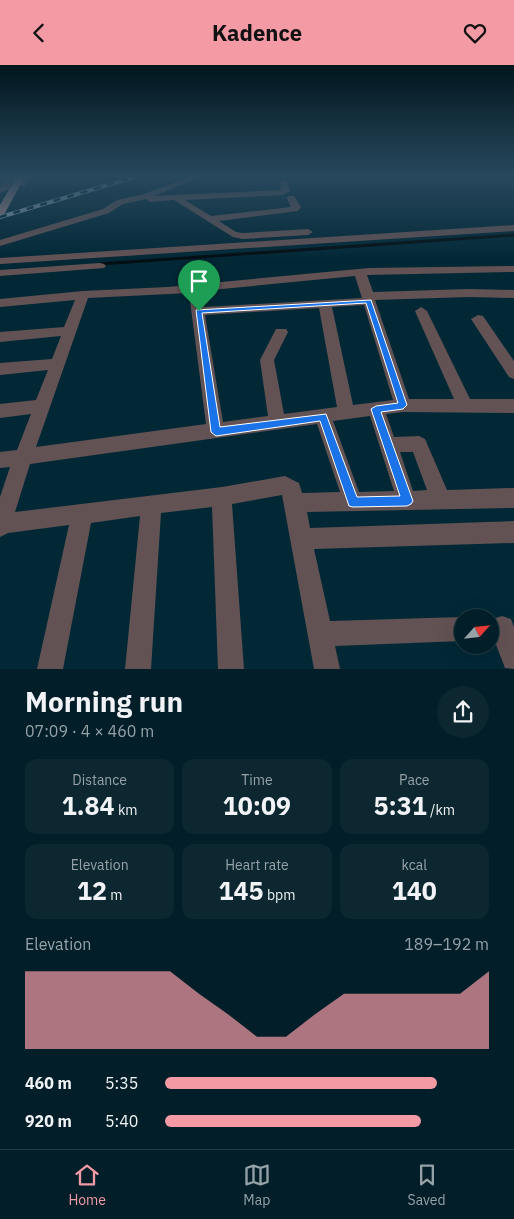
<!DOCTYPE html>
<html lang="en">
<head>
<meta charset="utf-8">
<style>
  body { margin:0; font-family:"IBM Plex Sans",sans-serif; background:#0c2730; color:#f1f3f6; height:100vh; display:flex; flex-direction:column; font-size:19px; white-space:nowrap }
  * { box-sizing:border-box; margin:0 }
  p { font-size:16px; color:#96a2a8 }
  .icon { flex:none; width:28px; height:28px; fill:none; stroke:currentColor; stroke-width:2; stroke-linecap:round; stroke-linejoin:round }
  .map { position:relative; height:604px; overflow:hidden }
  .sheet { display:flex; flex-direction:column; background:#021e28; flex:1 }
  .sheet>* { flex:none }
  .needle { width:32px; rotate:63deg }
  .tools { position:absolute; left:454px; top:544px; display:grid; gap:10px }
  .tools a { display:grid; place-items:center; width:45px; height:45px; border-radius:50%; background:#021e28; box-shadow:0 5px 20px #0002,0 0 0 1px #233c45; font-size:25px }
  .pin { position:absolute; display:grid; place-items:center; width:42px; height:42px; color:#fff; margin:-51px -21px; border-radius:50% 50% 50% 0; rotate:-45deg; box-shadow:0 0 5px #0007 }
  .pin .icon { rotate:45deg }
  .round { display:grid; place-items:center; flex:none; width:52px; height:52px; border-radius:26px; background:#0c2730 }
  .summary { display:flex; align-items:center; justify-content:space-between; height:85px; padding:0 25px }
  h1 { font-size:28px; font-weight:700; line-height:38px }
  .metrics { display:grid; grid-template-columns:repeat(3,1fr); gap:8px; height:85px; padding:5px 25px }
  .metrics div { display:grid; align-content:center; border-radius:12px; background:#0c2730; text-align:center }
  .metrics b { font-size:25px; font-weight:700 }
  .metrics small { font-size:14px; font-weight:400 }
  .metrics p { font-size:14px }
  .chart { height:140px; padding:10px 25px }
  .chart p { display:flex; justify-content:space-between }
  .chart svg { width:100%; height:90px; margin-top:5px; fill:#f49aa5; opacity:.7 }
  ul { padding:0 25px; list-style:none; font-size:16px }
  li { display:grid; grid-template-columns:80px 60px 1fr; align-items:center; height:38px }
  li i { height:12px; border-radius:6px; background:#f49aa5 }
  header { display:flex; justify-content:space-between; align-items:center; height:65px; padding:0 25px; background:#f49aa5; color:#111; font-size:22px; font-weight:700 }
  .tabs { display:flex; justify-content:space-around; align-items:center; height:70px; border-top:1px solid #233c45; background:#021e28; font-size:14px; color:#96a2a8 }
  .tabs a { display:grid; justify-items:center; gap:2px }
  .tabs .active { color:#f49aa5 }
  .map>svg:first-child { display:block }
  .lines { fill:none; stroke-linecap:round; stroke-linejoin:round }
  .stream { stroke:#030e13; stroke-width:3 }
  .minor { fill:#635254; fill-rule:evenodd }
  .major { fill:#a18083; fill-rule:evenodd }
  .rail-casing { stroke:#839eaa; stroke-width:4 }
  .rail { stroke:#022836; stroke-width:2.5; stroke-dasharray:7; stroke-linecap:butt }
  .route { fill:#1a73e8; stroke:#fff; fill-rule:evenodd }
</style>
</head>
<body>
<header><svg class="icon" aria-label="back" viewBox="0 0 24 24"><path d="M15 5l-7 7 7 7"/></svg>Kadence<svg class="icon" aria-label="heart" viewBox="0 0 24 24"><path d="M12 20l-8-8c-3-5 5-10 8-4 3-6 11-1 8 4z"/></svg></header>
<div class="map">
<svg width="514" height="604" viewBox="0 0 514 604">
  <rect width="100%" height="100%" fill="#022836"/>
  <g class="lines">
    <path class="stream" d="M100 199 514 170"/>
    <path class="minor" d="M8 111H16L9 124 0 128V122Z
      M23 111H31L25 121H22L18 119Z
      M192 111H202L154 131 281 125 279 117 283 115 287 117 290 126 283 130 185 135 211 151 291 142 287 133 288 131H294L301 142 298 146 219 156 236 167 243 168 308 164 313 167 308 170 243 174 233 172 174 135 150 137 146 134 123 139 109 148 0 181V175L103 144 117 135 144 129Z
      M514 160V166L0 199V193Z
      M100 198 104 199 106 201 104 203 0 211V205Z
      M514 201V207L367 210 373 227 469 224 514 225V233L469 232 375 235 409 334H454L415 246 421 242 427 246 470 334H514V348L403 347 386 349 394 372 419 371 425 374 447 425 514 423V443L307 447 310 463 514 456V478L314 484 330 556 462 552H464L462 576 335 581 340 604H314L282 430 232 439 244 604H218L212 442 161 448 151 604H125L140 451 91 458 63 604H37L69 460 8 468 0 472V432L10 402 0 403V387L17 385 31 349 0 353V339L36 335 48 305 0 310V298L52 294 61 271 0 277V267L64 262 75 235 0 242V234L83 226 168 222 369 203ZM355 211 362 233 204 242 201 226ZM189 228 206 359 36 382 88 233ZM364 240 393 335 353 340 332 242ZM319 243 337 342 284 349 274 295 288 267 286 264H276L260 295 268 351 223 357 205 250ZM370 351 394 426 359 427 333 356ZM317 359 340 427 302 428 299 418 285 411 222 422 15 447 30 399ZM400 387H413L427 425 413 426Z
      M478 250 483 251 514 296V314L509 312 471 254Z
      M502 551 511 554 514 562V604L505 603 490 564 493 554Z"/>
    <path class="major" d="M17 111H25L5 148 0 151V140Z"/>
    <defs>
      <path id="rail" d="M0 152 138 111"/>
    </defs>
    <use href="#rail" class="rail-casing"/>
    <use href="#rail" class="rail"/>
  </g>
  <linearGradient id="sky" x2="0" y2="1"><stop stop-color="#01161e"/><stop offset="0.57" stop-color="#28485d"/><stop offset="1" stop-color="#28485d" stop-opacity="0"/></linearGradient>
  <rect width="514" height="195" fill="url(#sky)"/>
  <path class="route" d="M371 235 407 340 403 344 381 347 413 436 411 439 407 441 353 442 349 441 320 356 216 371 211 367 196 245ZM366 238 398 338 376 341 371 344 400 431 357 432 326 349 220 362 202 248Z"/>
</svg>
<div class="tools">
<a><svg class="needle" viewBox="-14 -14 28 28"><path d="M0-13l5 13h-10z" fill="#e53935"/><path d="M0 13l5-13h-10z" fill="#96a2a8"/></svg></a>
</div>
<div class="pin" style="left:199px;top:246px;background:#1e9e55"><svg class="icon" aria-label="arrive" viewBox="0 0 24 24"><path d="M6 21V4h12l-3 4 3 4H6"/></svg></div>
</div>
<section class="sheet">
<div class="summary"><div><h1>Morning run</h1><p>07:09 · 4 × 460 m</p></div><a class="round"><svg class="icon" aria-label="share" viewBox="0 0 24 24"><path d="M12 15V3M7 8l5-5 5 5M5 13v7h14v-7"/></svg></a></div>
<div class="metrics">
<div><p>Distance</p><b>1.84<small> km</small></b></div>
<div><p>Time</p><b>10:09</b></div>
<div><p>Pace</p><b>5:31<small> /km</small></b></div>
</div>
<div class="metrics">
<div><p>Elevation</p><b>12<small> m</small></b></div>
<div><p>Heart rate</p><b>145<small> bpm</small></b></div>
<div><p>kcal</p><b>140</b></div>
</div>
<div class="chart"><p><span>Elevation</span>189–192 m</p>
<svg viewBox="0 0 160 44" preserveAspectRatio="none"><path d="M0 44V6L10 6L20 6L30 6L40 6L50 6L60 17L70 27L80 38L90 38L100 27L110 17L120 17L130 17L140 17L150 17L160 6V44z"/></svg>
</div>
<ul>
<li><b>460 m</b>5:35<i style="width:84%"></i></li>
<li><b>920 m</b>5:40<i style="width:79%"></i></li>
</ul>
</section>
<nav class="tabs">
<a class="active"><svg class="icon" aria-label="home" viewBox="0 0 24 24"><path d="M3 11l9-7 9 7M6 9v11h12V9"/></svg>Home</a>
<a><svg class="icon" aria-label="map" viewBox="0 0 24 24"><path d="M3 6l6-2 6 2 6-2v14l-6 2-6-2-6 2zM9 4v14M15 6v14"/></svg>Map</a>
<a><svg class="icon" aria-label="saved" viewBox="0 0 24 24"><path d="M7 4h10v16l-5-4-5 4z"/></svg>Saved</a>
</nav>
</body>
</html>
